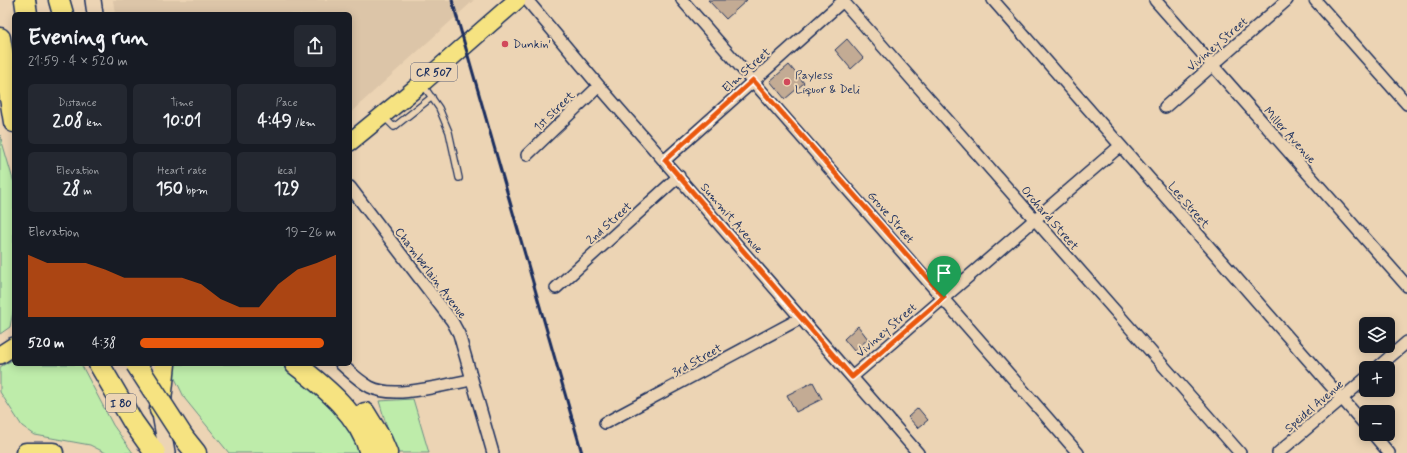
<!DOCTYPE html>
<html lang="en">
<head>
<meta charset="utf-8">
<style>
  body { margin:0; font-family:Mynerve,sans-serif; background:#242831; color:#f1f3f6; height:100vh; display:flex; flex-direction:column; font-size:15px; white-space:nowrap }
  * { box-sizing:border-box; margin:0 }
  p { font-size:13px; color:#9ea1a6 }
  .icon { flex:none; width:22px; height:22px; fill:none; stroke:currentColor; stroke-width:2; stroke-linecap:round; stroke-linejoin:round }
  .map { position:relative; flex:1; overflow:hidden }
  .side { position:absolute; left:12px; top:12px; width:340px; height:354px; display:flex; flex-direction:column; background:#171b24; border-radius:6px; box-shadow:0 2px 10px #0003 }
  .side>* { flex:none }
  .fabs { position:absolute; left:1359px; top:317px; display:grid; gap:8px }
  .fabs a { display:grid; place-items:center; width:36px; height:36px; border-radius:6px; background:#171b24; box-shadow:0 2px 10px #0003; font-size:20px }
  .pin { position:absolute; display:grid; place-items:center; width:34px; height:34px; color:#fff; margin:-41px -17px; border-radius:50% 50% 50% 0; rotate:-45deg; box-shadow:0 0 4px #0007 }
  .pin .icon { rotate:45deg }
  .round { display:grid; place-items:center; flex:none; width:42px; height:42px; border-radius:6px; background:#242831 }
  .overview { display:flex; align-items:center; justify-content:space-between; height:68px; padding:0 16px }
  h1 { font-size:22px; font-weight:800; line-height:30px }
  .figures { display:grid; grid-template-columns:repeat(3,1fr); gap:6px; height:68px; padding:4px 16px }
  .figures div { display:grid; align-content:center; border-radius:6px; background:#242831; text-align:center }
  .figures b { font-size:17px; font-weight:800 }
  .figures small { font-size:11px; font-weight:400 }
  .figures p { font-size:11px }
  .chart { height:112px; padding:8px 16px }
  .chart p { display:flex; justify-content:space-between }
  .chart svg { width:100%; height:72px; margin-top:4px; fill:#ea580c; opacity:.7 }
  ul { padding:0 16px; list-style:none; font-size:13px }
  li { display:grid; grid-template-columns:64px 48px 1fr; align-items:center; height:30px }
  li i { height:10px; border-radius:5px; background:#ea580c }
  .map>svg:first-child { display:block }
  .built { fill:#dcc5a8 }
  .green { fill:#beecaa; stroke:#6c8e84 }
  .building { fill:#c3ab94; stroke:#1b2f5e }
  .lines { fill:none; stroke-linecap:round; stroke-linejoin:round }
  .lane-casing { stroke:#1b2f5e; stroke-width:8 }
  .street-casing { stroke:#1b2f5e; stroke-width:14 }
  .secondary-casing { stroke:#1b2f5e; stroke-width:18 }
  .primary-casing { stroke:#1b2f5e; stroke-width:20 }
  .highway-casing { stroke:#1b2f5e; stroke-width:23 }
  .lane { stroke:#ecd4b4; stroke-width:5.5 }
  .street { stroke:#ecd4b4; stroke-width:11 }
  .secondary { stroke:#ecd4b4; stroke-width:15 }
  .primary { stroke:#f6e381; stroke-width:17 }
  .highway { stroke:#f6e381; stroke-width:20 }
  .rail { stroke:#1b2f5e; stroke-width:3 }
  .highway-bridge-casing { stroke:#1b2f5e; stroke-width:23; stroke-linecap:butt }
  .highway-bridge { stroke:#f6e381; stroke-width:20 }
  .route-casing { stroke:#fff; stroke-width:8 }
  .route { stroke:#ea580c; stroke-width:5 }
  .poi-dot { fill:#d1495b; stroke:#ecd4b4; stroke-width:1.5 }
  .labels { text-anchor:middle; stroke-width:4; stroke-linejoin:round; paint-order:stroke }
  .shield { fill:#ecd4b4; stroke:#5a6078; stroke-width:1 }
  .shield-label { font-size:11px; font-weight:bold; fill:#1b2f5e }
  .poi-label { font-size:12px; fill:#1b2f5e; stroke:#ecd4b4; text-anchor:start }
  .street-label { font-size:12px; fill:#1b2f5e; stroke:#ecd4b4 }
</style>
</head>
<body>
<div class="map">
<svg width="1407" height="453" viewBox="0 0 1407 453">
  <rect width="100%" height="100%" fill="#ecd4b4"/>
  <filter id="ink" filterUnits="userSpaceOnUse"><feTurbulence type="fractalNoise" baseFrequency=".025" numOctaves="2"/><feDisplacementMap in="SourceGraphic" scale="8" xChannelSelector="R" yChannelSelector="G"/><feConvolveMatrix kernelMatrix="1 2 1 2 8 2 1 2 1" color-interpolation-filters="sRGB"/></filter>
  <g filter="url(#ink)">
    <path class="built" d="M113 0H474L350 113V14H115Z"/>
    <path class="green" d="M0 135 14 183V307L10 327 0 334Z
      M14 359V364H81L113 425 133 453H106L90 445 35 435 22 426 0 392V367Z
      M173 364H284L324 395 353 427 365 453H229L185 399 171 370Z
      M413 399 429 453H395L379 401Z"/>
    <path class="building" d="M708 0H747L726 19Z
      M847 39 863 58 851 69 835 50Z
      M789 65 804 83 785 99 770 81Z
      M858 326 868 339 854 351 844 339Z
      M813 382 822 399 796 412 787 395Z
      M918 408 928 420 918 428 908 417Z"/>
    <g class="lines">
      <defs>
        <path id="lane" d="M423 85 439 108 449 132 459 178
          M383 116 394 127 432 97"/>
        <path id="street" d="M527 0 599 86 918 453
          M682 0 1078 453
          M842 0 1240 453
          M993 0 1366 426
          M1155 0 1407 286
          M1315 0 1407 104
          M1165 107 1287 0
          M527 155 599 86
          M665 160 844 0
          M350 187 452 321 459 334 493 453
          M556 288 679 176
          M341 364C350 372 359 381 370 387 395 400 445 384 472 380
          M1377 368 1407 342
          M852 377 1120 146
          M605 423 801 318
          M1373 434 1389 453
          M1278 453 1366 378"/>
        <path id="secondary" d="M93 0 95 14
          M151 364 167 453"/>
        <path id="primary" d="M350 142 422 83 517 0
          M0 355 14 346"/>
        <path id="highway" d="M25 0 27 14
          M59 0 63 14
          M0 38 14 122
          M99 364 133 422 155 453
          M295 364C325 387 360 415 370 453
          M160 410 165 364
          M365 413 381 439 387 453
          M184 438 196 453
          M26 453H53"/>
      </defs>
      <use href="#lane" class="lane-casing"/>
      <use href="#street" class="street-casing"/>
      <use href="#secondary" class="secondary-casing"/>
      <use href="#primary" class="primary-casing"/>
      <use href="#highway" class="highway-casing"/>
      <use href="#lane" class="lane"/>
      <use href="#street" class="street"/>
      <use href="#secondary" class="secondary"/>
      <use href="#primary" class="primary"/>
      <use href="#highway" class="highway"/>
      <path class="rail" d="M452 0 582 453"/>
      <defs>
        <path id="highway-bridge" d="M136 364 184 438"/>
      </defs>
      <use href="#highway-bridge" class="highway-bridge-casing"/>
      <use href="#highway-bridge" class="highway-bridge"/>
    </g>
  </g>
  <g class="lines" filter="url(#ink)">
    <defs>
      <path id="route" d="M753 80 944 297 852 377 665 160Z"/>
    </defs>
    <use href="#route" class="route-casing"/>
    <use href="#route" class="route"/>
  </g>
  <g class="poi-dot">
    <circle cx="505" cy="44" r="4"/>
    <circle cx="787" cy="82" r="4"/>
  </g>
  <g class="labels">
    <g class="shield">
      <rect x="411" y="63" width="46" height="18" rx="3"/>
      <rect x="106" y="394" width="30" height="18" rx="3"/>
    </g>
    <g class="shield-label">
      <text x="434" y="76">CR 507</text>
      <text x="121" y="407">I 80</text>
    </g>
    <g class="poi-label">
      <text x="513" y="48">Dunkin'</text>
      <text x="795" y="79">Payless<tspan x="795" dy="14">Liquor &amp; Deli</tspan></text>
    </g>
    <g class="street-label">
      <text transform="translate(1217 44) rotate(-41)" y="4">Viviney Street</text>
      <text transform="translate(746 70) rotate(-42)" y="4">Elm Street</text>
      <text transform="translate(554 111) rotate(-44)" y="4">1st Street</text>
      <text transform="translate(1290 135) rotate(48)" y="4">Miller Avenue</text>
      <text transform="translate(1189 205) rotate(49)" y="4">Lee Street</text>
      <text transform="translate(891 217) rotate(49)" y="4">Grove Street</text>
      <text transform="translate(732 218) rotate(49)" y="4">Summit Avenue</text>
      <text transform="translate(1050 218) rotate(49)" y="4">Orchard Street</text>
      <text transform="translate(609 223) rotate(-42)" y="4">2nd Street</text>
      <text transform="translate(431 273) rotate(53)" y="4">Chamberlain Avenue</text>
      <text transform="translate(886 330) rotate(-41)" y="4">Viviney Street</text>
      <text transform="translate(697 360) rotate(-29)" y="4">3rd Street</text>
      <text transform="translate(1314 406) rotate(-41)" y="4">Speidel Avenue</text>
    </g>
  </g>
</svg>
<div class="fabs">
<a><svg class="icon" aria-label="layers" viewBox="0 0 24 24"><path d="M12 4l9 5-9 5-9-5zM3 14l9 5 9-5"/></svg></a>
<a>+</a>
<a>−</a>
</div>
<div class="pin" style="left:944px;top:297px;background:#1e9e55"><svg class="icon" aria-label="arrive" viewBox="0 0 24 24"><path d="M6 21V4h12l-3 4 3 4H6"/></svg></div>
<section class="side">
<div class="overview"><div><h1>Evening run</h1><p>21:59 · 4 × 520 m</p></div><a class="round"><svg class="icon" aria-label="share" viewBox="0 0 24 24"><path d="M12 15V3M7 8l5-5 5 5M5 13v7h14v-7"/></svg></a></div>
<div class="figures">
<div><p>Distance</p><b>2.08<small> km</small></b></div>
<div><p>Time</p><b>10:01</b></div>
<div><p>Pace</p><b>4:49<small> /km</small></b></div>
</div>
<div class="figures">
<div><p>Elevation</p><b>28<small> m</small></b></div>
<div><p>Heart rate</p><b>150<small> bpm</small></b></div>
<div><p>kcal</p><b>129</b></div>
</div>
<div class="chart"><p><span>Elevation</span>19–26 m</p>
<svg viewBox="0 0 160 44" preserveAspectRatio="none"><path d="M0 44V6L10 11L20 11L30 11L40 15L50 20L60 20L70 20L80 20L90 24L100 33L110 38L120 38L130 24L140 15L150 11L160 6V44z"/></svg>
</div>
<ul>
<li><b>520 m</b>4:38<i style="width:94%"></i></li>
</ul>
</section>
</div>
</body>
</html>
